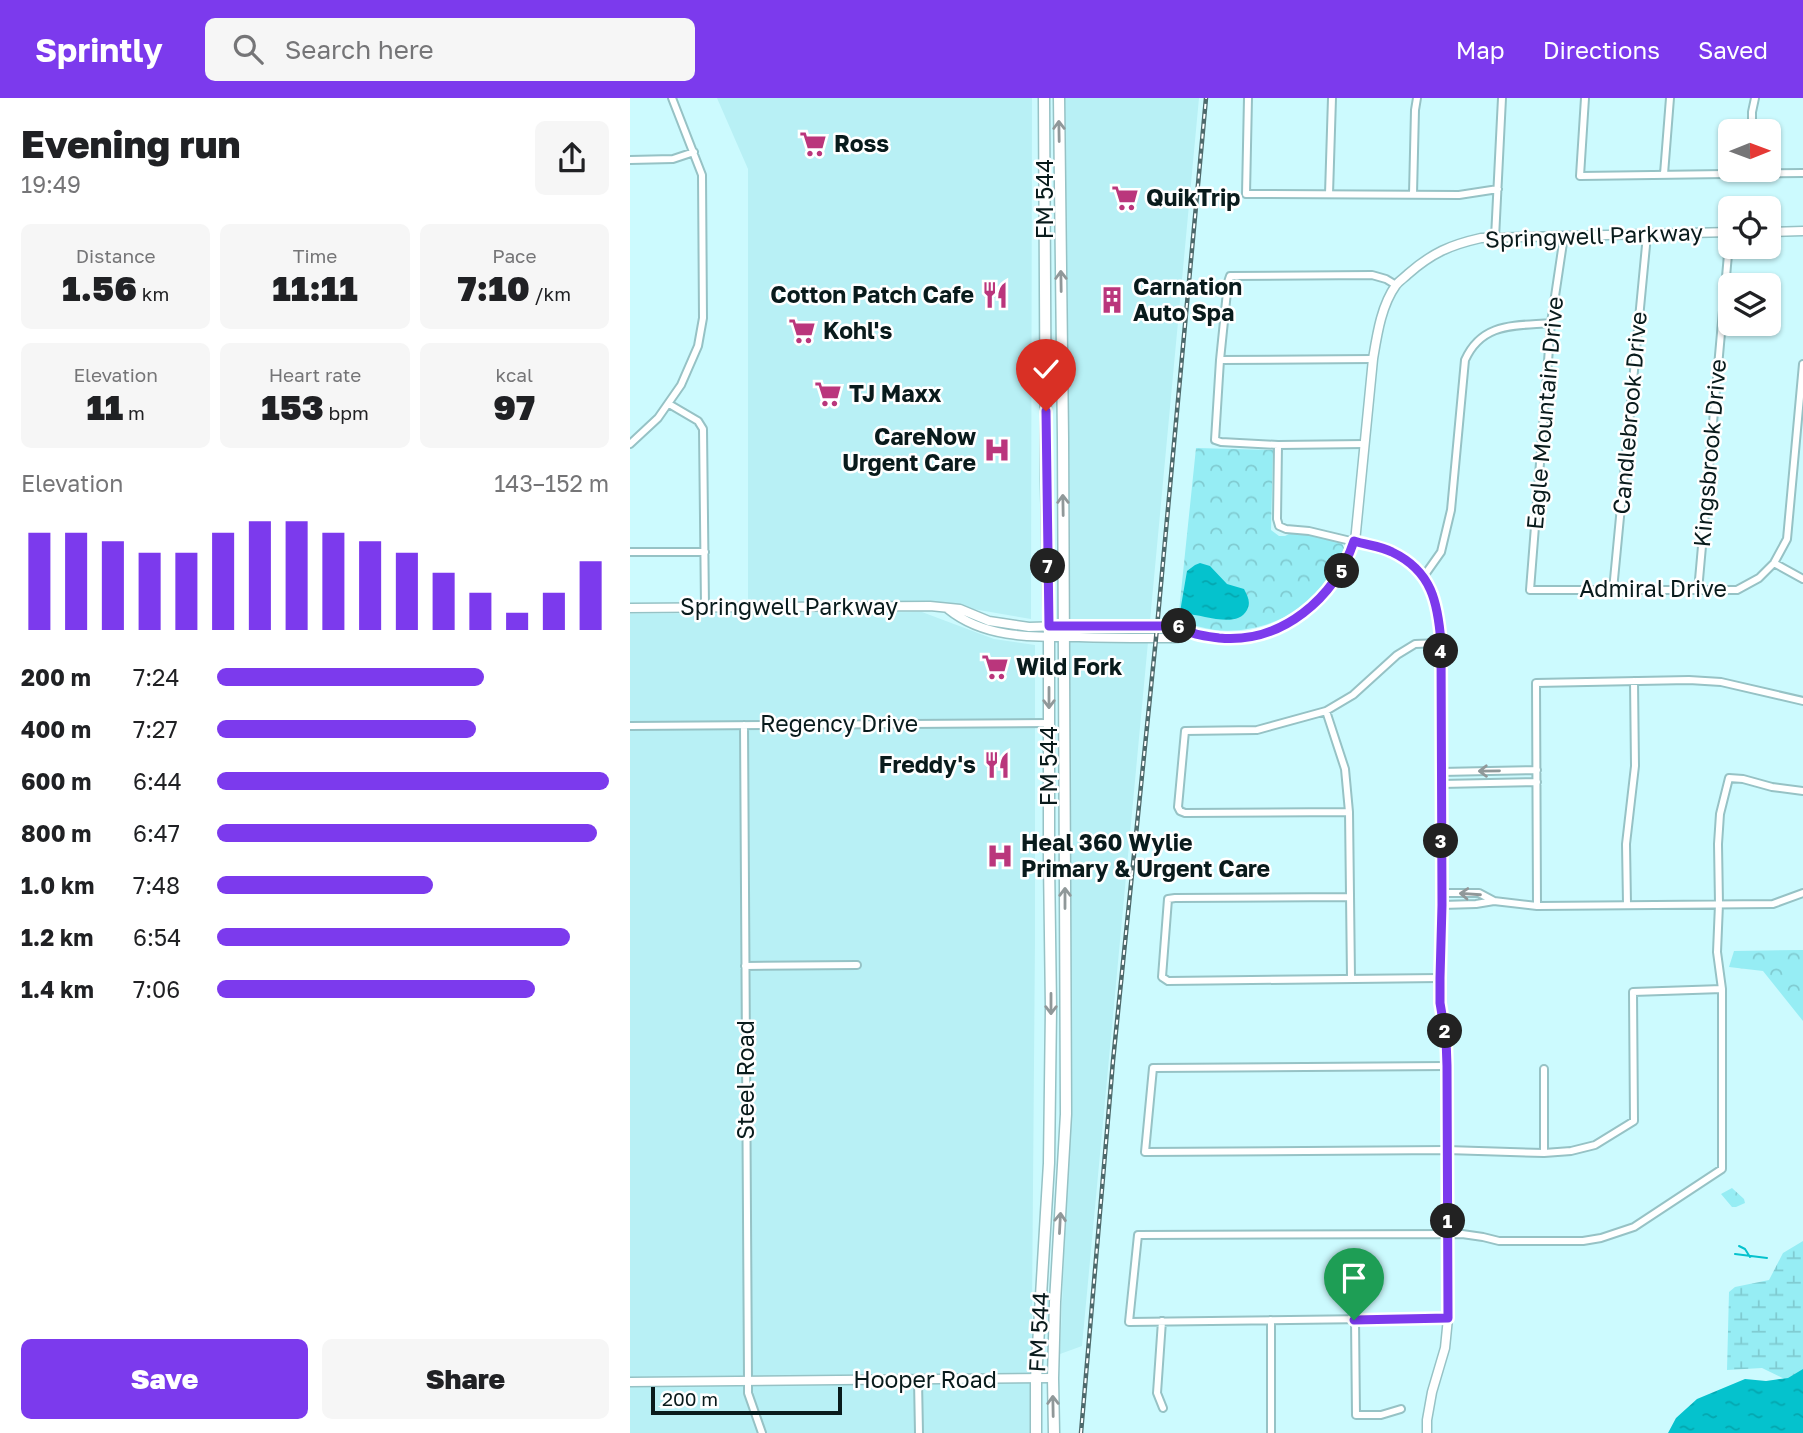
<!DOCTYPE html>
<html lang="en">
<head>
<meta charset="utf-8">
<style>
  body { margin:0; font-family:"Golos Text",sans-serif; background:#f6f6f6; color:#202124; height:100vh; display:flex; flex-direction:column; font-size:26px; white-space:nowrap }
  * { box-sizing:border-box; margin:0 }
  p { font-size:23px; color:#757577 }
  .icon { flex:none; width:38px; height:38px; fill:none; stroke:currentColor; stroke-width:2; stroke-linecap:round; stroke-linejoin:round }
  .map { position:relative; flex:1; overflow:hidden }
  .drawer { display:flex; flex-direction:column; background:#fff; width:630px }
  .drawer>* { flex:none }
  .needle { width:46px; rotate:89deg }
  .buttons { position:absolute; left:1088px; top:21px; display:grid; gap:14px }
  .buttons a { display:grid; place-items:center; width:63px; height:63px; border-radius:10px; background:#fff; box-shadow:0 2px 5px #0004; font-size:35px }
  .scale { position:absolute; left:21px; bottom:18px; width:191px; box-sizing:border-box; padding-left:7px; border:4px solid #091b1c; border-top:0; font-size:19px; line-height:24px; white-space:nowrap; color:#091b1c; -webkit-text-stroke:5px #fff; paint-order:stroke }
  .pin { position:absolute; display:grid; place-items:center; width:60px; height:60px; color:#fff; margin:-72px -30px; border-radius:50% 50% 50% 0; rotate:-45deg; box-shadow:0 0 7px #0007 }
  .pin .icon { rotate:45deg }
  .km { position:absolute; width:35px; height:35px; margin:-18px; border-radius:50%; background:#222; color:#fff; font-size:19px; line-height:35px; text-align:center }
  .round { display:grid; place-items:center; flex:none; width:74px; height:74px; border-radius:10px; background:#f6f6f6 }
  .summary { display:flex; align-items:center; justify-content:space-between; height:119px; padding:0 21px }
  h1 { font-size:38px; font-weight:800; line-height:52px }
  .metrics { display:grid; grid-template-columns:repeat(3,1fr); gap:10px; height:119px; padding:7px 21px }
  .metrics div { display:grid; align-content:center; border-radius:10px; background:#f6f6f6; text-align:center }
  .metrics b { font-size:35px; font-weight:800 }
  .metrics small { font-size:19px; font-weight:400 }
  .metrics p { font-size:19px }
  .chart { height:196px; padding:14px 21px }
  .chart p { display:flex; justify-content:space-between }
  .chart svg { width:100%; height:126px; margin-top:7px; stroke:#7c3aed; stroke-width:6 }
  .primary-button { display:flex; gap:14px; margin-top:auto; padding:14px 21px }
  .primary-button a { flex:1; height:80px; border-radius:10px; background:#7c3aed; color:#fff; font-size:28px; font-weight:800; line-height:80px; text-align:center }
  .primary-button a+a { background:#f6f6f6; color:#202124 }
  ul { padding:0 21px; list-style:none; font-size:23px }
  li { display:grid; grid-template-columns:112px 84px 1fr; align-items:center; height:52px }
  li i { height:18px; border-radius:9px; background:#7c3aed }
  header { display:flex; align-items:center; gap:42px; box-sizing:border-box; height:98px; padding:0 35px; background:#7c3aed; color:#fff }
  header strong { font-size:33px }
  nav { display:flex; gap:38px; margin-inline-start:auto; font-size:24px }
  .search { width:490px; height:63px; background:#f6f6f6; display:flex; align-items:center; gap:18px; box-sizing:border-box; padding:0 24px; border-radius:10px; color:#757577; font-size:26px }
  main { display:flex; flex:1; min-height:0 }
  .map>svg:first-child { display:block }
  .built { fill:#b8f0f5 }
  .forest { fill:url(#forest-crowns) }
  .wetland { fill:url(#wetland-marsh) }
  .water { fill:url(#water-ripples) }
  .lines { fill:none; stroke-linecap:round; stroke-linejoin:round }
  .stream { stroke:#05c2cd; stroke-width:2 }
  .minor-casing { stroke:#96c2c5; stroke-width:10 }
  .tertiary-casing { stroke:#96c2c5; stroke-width:11 }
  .primary-casing { stroke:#96c2c5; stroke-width:13 }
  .minor { stroke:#fff; stroke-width:6 }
  .tertiary { stroke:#fff; stroke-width:8 }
  .primary { stroke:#fff; stroke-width:10 }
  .rail-casing { stroke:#4e6a6c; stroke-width:4.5 }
  .rail { stroke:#fff; stroke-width:2; stroke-dasharray:5; stroke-linecap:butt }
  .oneway { stroke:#909899 }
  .route-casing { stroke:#fff; stroke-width:14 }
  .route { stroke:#7c3aed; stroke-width:9 }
  .labels { text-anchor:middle; stroke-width:5; stroke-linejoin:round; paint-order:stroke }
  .poi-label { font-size:23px; font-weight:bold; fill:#091b1c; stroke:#fff; text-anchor:start }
  .street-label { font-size:23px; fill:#091b1c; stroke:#fff }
</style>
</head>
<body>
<header>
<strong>Sprintly</strong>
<div class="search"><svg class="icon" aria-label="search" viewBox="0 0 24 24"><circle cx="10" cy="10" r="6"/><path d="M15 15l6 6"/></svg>Search here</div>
<nav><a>Map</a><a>Directions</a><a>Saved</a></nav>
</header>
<main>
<section class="drawer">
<div class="summary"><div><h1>Evening run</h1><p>19:49</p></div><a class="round"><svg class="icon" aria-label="share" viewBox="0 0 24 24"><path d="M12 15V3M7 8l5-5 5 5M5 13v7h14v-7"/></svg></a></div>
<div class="metrics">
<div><p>Distance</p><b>1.56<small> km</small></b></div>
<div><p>Time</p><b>11:11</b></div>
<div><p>Pace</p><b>7:10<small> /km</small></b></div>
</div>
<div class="metrics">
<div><p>Elevation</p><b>11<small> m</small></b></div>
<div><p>Heart rate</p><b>153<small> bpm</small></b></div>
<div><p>kcal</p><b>97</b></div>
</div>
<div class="chart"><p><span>Elevation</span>143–152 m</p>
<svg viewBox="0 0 160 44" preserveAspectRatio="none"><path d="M5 44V10M15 44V10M25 44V13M35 44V17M45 44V17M55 44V10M65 44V6M75 44V6M85 44V10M95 44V13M105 44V17M115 44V24M125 44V31M135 44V38M145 44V31M155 44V20"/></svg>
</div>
<ul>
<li><b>200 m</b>7:24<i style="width:68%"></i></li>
<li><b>400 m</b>7:27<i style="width:66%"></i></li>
<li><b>600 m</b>6:44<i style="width:100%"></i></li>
<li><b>800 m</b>6:47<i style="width:97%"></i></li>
<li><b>1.0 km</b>7:48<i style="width:55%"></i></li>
<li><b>1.2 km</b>6:54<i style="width:90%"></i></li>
<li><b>1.4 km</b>7:06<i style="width:81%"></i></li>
</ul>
<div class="primary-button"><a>Save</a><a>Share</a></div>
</section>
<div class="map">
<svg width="1173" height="1335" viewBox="0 0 1173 1335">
  <defs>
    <pattern id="forest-crowns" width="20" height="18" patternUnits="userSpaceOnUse" patternTransform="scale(1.75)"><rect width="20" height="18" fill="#96edf4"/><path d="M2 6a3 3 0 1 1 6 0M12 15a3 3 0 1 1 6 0" fill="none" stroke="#80cbd1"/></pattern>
    <pattern id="wetland-marsh" width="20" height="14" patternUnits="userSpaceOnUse" patternTransform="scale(1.75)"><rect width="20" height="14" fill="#96edf4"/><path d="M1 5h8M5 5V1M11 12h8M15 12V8" fill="none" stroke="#80cbd1"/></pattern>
    <pattern id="water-ripples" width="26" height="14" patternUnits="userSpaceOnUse" patternTransform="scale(1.75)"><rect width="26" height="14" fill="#05c2cd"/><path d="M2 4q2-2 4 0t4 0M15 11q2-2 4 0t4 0" fill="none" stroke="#05a6af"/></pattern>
  </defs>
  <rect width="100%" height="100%" fill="#ccfafe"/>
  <path class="built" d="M87 0H402L401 521 308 505 118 503V71Z
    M435 0H569L452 1248 430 1256 440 1006Z
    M292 514 364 541 405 547V843L401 1335H0V516Z"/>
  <path class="forest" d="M566 350 643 352 641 432 649 438H655L661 435 680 437 712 445 714 450C699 504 640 538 585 532 573 530 560 526 548 523Z
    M1173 852V923L1133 873 1099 869 1104 853Z
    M1102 1090 1114 1101 1115 1105 1106 1109H1102L1091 1096Z"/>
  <path class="wetland" d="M1173 1143V1290L1132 1270 1097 1272 1099 1194 1105 1189 1139 1182 1153 1155Z"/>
  <path class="water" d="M570 465 580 468 597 486 614 491C618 499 621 504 617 512 606 532 571 515 554 516L550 514 557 473 565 467Z
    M1173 1271V1335H1038L1046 1320 1067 1301 1115 1281 1136 1283 1158 1280Z"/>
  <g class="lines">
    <path class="stream" d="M1109 1148 1115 1151 1120 1159
      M1105 1156 1137 1160"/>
    <defs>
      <path id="minor" d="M618 0 616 96 829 97 868 91
        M955 0 950 78 1173 75
        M1122 33V14L1125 0
        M0 62 43 61 64 54
        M1034 76 1040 0
        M699 96 702 0
        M783 96 785 12 787 0
        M934 138 921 225 900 492H1107L1129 480 1144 465 1157 441 1173 266
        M865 140 872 0
        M590 262 743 261
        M39 306 68 323 73 331 75 509
        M0 346 28 320 51 287 68 248 73 220 72 77 42 0
        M735 346 648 347 591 344 585 342 590 262 598 184 600 178 742 177 756 181 766 187
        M648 347 647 421 649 428 656 431 679 433 725 444
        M0 454H75
        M1144 465 1173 481
        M794 478 811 454 821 412 835 262C852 224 885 228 921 225
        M983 492 1017 137
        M1068 493 1100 134
        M696 613 715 671 719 714 721 880
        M114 627 118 1282V1295L132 1335
        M0 628 419 625
        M811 674 907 672
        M811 686 907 684
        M719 714 555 715 550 713 548 709 555 633 627 632 696 613 723 597 767 557 785 546 811 545
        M812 795H849L864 803 846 806 812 807
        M720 799 545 800 538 801 532 879 538 883 810 880
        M864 803 907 808 1143 806 1173 795
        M997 806 996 746 1005 668 1004 583
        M907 808 906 585 1059 582 1091 584 1173 603
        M115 868 227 867
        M817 968 523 970 515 1054 817 1052 914 1055 941 1053 965 1047 1004 1023 1003 894 1092 891
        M914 971V1055
        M818 1220 499 1224 508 1137 832 1136 853 1139 869 1143H953L971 1140 1004 1129 1092 1071V891L1087 854 1089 806 1088 746 1090 716 1099 680 1113 681 1142 689 1173 693
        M725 1221 726 1317H751L771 1311
        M641 1222V1335
        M532 1223 527 1295 533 1310
        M288 1282 289 1335"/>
      <path id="tertiary" d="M1139 134 1173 133
        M725 444C736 447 751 448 762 454 802 473 808 505 811 545L812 807 810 880V905L816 940 817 968 818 1220 815 1250 802 1294 797 1322V1335
        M0 510 300 508 330 511 359 523 399 529 464 527 549 528C561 537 574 538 589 540 653 546 704 500 725 444L743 261C747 237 751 208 766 187 769 183 774 180 778 176 802 155 820 147 851 140L1101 134
        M318 511C355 541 404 539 449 539 475 540 500 540 526 540H548L559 535
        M0 1284 423 1280"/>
      <path id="primary" d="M406 1335V1281L419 1065 421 910 419 764V539L416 380 414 0
        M424 1335 423 1280 425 1204 436 1016 433 340 429 0"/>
    </defs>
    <use href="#minor" class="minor-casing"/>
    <use href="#tertiary" class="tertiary-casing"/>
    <use href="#primary" class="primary-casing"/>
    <use href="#minor" class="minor"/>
    <use href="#tertiary" class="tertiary"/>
    <use href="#primary" class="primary"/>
    <defs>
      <path id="rail" d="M451 1335 483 963 526 540 576 0"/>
    </defs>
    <use href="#rail" class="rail-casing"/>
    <use href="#rail" class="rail"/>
  </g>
  <defs><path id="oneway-shaft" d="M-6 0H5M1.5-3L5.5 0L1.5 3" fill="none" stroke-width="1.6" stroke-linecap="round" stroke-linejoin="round" transform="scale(1.75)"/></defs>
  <g class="oneway">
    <use href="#oneway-shaft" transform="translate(429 33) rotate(-91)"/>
    <use href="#oneway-shaft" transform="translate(431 183) rotate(-91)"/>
    <use href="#oneway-shaft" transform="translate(433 407) rotate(-91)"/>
    <use href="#oneway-shaft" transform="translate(419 600) rotate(90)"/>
    <use href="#oneway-shaft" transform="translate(859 673) rotate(179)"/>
    <use href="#oneway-shaft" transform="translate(840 796) rotate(-176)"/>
    <use href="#oneway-shaft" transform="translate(435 800) rotate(-90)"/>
    <use href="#oneway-shaft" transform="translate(421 906) rotate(90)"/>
    <use href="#oneway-shaft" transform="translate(430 1125) rotate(-87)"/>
    <use href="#oneway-shaft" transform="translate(423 1308) rotate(-91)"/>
  </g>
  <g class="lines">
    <defs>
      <path id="route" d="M416 313 419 528H549C561 537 574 538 589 540 652 546 705 500 724 443 736 447 751 448 762 454 802 473 808 505 811 545L812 807 810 880V905L816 940 817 968 818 1220 724 1222"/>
    </defs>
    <use href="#route" class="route-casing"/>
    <use href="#route" class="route"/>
  </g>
  <defs>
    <symbol id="supermarket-bare" viewBox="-9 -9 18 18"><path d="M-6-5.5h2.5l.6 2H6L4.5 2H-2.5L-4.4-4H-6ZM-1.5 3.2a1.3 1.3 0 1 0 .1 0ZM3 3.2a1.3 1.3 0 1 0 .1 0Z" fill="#ba367c" stroke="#fff" stroke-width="2.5" paint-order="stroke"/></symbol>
    <symbol id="restaurant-bare" viewBox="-9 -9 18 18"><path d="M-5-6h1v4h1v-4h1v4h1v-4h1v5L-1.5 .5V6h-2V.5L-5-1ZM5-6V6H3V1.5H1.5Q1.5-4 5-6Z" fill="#ba367c" stroke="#fff" stroke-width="2.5" paint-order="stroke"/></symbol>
    <symbol id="building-bare" viewBox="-9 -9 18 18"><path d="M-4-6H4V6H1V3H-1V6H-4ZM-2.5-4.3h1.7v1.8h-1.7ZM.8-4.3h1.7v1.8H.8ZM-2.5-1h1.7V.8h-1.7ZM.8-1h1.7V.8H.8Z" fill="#ba367c" stroke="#fff" stroke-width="2.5" paint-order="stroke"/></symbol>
    <symbol id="hospital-bare" viewBox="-9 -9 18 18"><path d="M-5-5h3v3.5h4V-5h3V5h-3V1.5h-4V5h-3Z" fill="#ba367c" stroke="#fff" stroke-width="2.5" paint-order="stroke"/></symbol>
  </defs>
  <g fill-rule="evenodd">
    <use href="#supermarket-bare" x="164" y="27" width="38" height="38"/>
    <use href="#supermarket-bare" x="476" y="81" width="38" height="38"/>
    <use href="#restaurant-bare" x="346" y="178" width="38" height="38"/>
    <use href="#building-bare" x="463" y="183" width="38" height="38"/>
    <use href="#supermarket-bare" x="153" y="214" width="38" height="38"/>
    <use href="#supermarket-bare" x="179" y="277" width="38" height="38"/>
    <use href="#hospital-bare" x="348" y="333" width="38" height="38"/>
    <use href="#supermarket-bare" x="346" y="550" width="38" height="38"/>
    <use href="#restaurant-bare" x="348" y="648" width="38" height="38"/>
    <use href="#hospital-bare" x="351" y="739" width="38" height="38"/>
  </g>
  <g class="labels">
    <g class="poi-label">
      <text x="204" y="54">Ross</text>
      <text x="516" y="108">QuikTrip</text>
      <text x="503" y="197">Carnation<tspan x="503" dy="26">Auto Spa</tspan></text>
      <text x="344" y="205" text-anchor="end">Cotton Patch Cafe</text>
      <text x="193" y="241">Kohl's</text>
      <text x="219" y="304">TJ Maxx</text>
      <text x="346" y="347" text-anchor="end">CareNow<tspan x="346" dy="26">Urgent Care</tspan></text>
      <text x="386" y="577">Wild Fork</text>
      <text x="346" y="675" text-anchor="end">Freddy's</text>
      <text x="391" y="753">Heal 360 Wylie<tspan x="391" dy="26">Primary &amp; Urgent Care</tspan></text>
    </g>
    <g class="street-label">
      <text transform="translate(415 101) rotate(-90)" y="8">FM 544</text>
      <text transform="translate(964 138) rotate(-2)" y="8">Springwell Parkway</text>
      <text transform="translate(915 315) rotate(-85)" y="8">Eagle Mountain Drive</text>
      <text transform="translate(1000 315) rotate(-85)" y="8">Candlebrook Drive</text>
      <text transform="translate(1080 355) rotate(-85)" y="8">Kingsbrook Drive</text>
      <text x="1023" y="499">Admiral Drive</text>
      <text x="159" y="517">Springwell Parkway</text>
      <text x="209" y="634">Regency Drive</text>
      <text transform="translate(419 668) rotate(-90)" y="8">FM 544</text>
      <text transform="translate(116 982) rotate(-90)" y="8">Steel Road</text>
      <text transform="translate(409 1234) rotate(-87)" y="8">FM 544</text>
      <text x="295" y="1290">Hooper Road</text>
    </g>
  </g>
</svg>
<div class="buttons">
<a><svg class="needle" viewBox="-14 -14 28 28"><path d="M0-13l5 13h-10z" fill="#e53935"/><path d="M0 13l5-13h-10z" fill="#757577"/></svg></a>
<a><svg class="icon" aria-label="locate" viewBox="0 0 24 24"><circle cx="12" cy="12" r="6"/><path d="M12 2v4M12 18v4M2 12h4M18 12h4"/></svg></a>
<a><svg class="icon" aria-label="layers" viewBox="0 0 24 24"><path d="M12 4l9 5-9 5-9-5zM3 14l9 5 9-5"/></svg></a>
</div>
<div class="scale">200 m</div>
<div class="pin" style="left:724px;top:1222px;background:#1e9e55"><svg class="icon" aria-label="arrive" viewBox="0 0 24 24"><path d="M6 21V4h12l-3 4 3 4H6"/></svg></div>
<div class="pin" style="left:416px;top:313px;background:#d93025"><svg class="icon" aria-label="check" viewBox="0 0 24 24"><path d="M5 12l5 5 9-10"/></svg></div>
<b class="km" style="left:818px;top:1123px">1</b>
<b class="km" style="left:815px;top:933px">2</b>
<b class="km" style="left:811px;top:743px">3</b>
<b class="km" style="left:811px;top:553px">4</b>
<b class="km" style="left:712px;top:473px">5</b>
<b class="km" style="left:549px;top:528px">6</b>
<b class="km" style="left:418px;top:468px">7</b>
</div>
</main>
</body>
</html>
